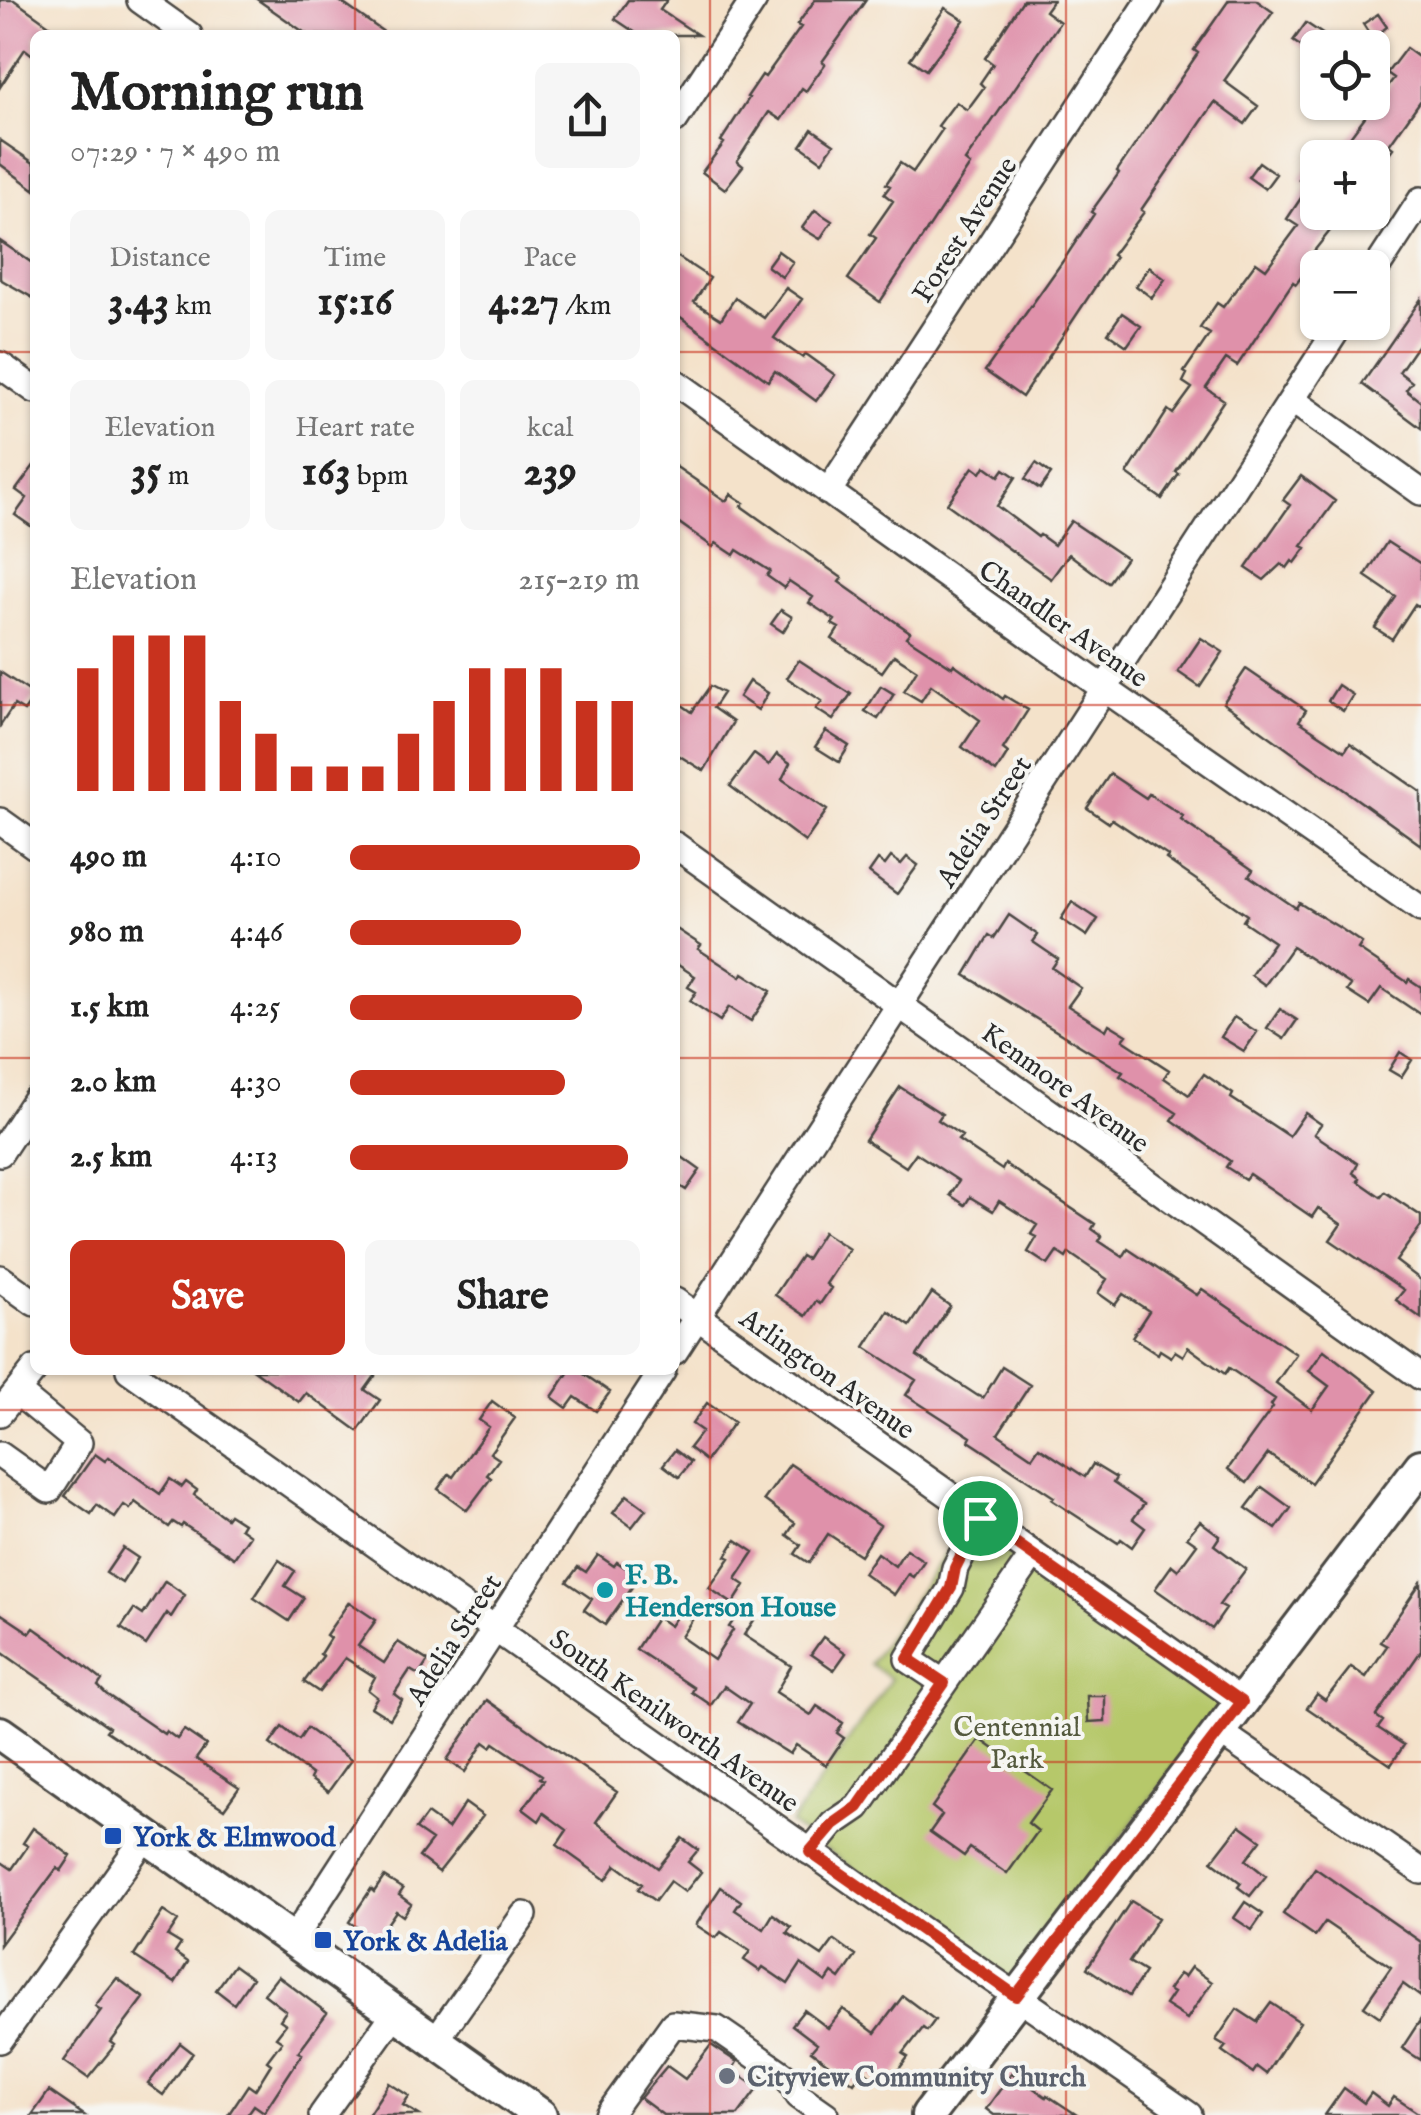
<!DOCTYPE html>
<html lang="en">
<head>
<meta charset="utf-8">
<style>
  body { margin:0; font-family:"IM FELL English",serif; background:#f6f6f6; color:#222; height:100vh; display:flex; flex-direction:column; font-size:38px; white-space:nowrap }
  * { box-sizing:border-box; margin:0 }
  p { font-size:32px; color:#767676 }
  .icon { flex:none; width:55px; height:55px; fill:none; stroke:currentColor; stroke-width:2; stroke-linecap:round; stroke-linejoin:round }
  .map { position:relative; flex:1; overflow:hidden }
  .drawer { position:absolute; left:30px; top:30px; width:650px; height:1345px; display:flex; flex-direction:column; background:#fff; border-radius:15px; box-shadow:0 2px 8px #0004 }
  .drawer>* { flex:none }
  .fabs { position:absolute; left:1300px; top:30px; display:grid; gap:20px }
  .fabs a { display:grid; place-items:center; width:90px; height:90px; border-radius:15px; background:#fff; box-shadow:0 2px 8px #0004; font-size:50px }
  .pin { position:absolute; display:grid; place-items:center; width:85px; height:85px; color:#fff; margin:-42px; border:5px solid #fff; border-radius:50%; box-shadow:0 2px 10px #0007 }
  .round { display:grid; place-items:center; flex:none; width:105px; height:105px; border-radius:15px; background:#f6f6f6 }
  .summary { display:flex; align-items:center; justify-content:space-between; height:170px; padding:0 40px }
  h1 { font-size:55px; font-weight:700; line-height:75px }
  .figures { display:grid; grid-template-columns:repeat(3,1fr); gap:15px; height:170px; padding:10px 40px }
  .figures div { display:grid; align-content:center; border-radius:15px; background:#f6f6f6; text-align:center }
  .figures b { font-size:42px; font-weight:700 }
  .figures small { font-size:28px; font-weight:400 }
  .figures p { font-size:28px }
  .chart { height:280px; padding:20px 40px }
  .chart p { display:flex; justify-content:space-between }
  .chart svg { width:100%; height:180px; margin-top:10px; stroke:#c8321e; stroke-width:6 }
  .cta { display:flex; gap:20px; margin-top:auto; padding:20px 40px }
  .cta a { flex:1; height:115px; border-radius:15px; background:#c8321e; color:#fff; font-size:40px; font-weight:700; line-height:115px; text-align:center }
  .cta a+a { background:#f6f6f6; color:#222 }
  ul { padding:0 40px; list-style:none; font-size:32px }
  li { display:grid; grid-template-columns:160px 120px 1fr; align-items:center; height:75px }
  li i { height:25px; border-radius:12px; background:#c8321e }
  .map>svg:first-child { display:block }
  .green { fill:#b6c86b; stroke:#707a4b; stroke-width:2.5 }
  .building { fill:#df91aa }
  .lines { fill:none; stroke-linecap:round; stroke-linejoin:round }
  .minor-casing { stroke:#494643; stroke-width:30 }
  .major-casing { stroke:#494643; stroke-width:38 }
  .minor { stroke:#fff; stroke-width:25 }
  .major { stroke:#fff; stroke-width:32 }
  .route-casing { stroke:#fff; stroke-width:20 }
  .route { stroke:#c8321e; stroke-width:12 }
  .grid { fill:none; stroke:#c8321e; stroke-width:2.5; stroke-opacity:0.55 }
  .culture-dot { fill:#0f9aa8; stroke:#f6f6f2; stroke-width:4 }
  .transit-dot { fill:#1a4fb4; stroke:#f6f6f2; stroke-width:4 }
  .worship-dot { fill:#6b7280; stroke:#f6f6f2; stroke-width:4 }
  .labels { text-anchor:middle; stroke-width:8; stroke-linejoin:round; paint-order:stroke }
  .street-label { font-size:28px; fill:#2b2b2b; stroke:#f6f6f2 }
  .culture-label { font-size:28px; font-weight:bold; fill:#0d838f; stroke:#f6f6f2; text-anchor:start }
  .park-label { font-size:28px; fill:#555a3e; stroke:#f6f6f2 }
  .transit-label { font-size:28px; font-weight:bold; fill:#164399; stroke:#f6f6f2; text-anchor:start }
  .worship-label { font-size:28px; font-weight:bold; fill:#5b616d; stroke:#f6f6f2; text-anchor:start }
</style>
</head>
<body>
<div class="map">
<svg width="1421" height="2115" viewBox="0 0 1421 2115">
  <rect width="100%" height="100%" fill="#f6f6f2"/>
  <filter id="ink" filterUnits="userSpaceOnUse"><feTurbulence type="fractalNoise" baseFrequency=".01" numOctaves="2"/><feDisplacementMap in="SourceGraphic" scale="20" xChannelSelector="R" yChannelSelector="G"/><feConvolveMatrix kernelMatrix="1 2 1 2 8 2 1 2 1" color-interpolation-filters="sRGB"/></filter>
  <filter id="wash" filterUnits="userSpaceOnUse"><feTurbulence type="fractalNoise" baseFrequency=".0048" numOctaves="4" result="noise"/><feDisplacementMap in="SourceGraphic" scale="40" xChannelSelector="R" yChannelSelector="G"/><feGaussianBlur stdDeviation="2.25" result="paint"/><feColorMatrix in="noise" values="0 0 0 0 0 0 0 0 0 0 0 0 0 0 0 0 0 1.4 0 .05"/><feComposite in="paint" operator="in"/></filter>
  <g filter="url(#wash)">
    <rect width="100%" height="100%" fill="#f4e2ca"/>
    <path class="green" d="M966 1524 1222 1704 1013 1981 790 1824 891 1679 870 1664Z"/>
    <g id="blocks">
      <path class="building" d="M0 0H14L63 35H35V57L25 49 0 87Z
        M258 0H338L388 35H308Z
        M628 0H667L660 10 698 35H639L615 19Z
        M815 0H866L822 62 825 64 806 91 802 88 781 120 769 112 737 161 743 166 725 189 702 172 724 143 721 141 749 98 747 97 762 75 765 77 801 27 797 25Z
        M1023 0H1053L1045 11 1060 22 965 161 970 165 880 302 848 279 876 238 870 234 893 201 884 194 890 186 886 184 900 163 913 172 942 130 938 126 956 102 967 110 984 87 980 83 993 64 985 58Z
        M1229 0H1256L1273 12 1224 81 1258 106 1245 124 1215 102 1141 210 1144 212 1112 255 1115 257 1022 397 985 371 1065 258 1094 214 1091 212 1119 173 1117 171 1198 53 1194 50Z
        M945 8 964 20 926 70 910 59Z
        M1378 14 1387 27 1372 38 1363 24Z
        M1306 23 1327 37 1318 48 1315 56 1293 41Z
        M1406 48 1421 59V100L1389 145 1393 148 1372 176V158H1334L1394 78 1387 73Z
        M812 129 834 144 822 161 801 146Z
        M0 140 35 164V190L0 164Z
        M1318 153V212L1337 222 1303 265 1308 268 1296 284 1293 282 1237 366 1226 359 1206 388 1224 400 1176 472 1179 474 1162 499 1127 474 1168 410 1173 414 1192 388 1183 382 1187 374 1184 372 1210 334 1200 328 1217 303 1223 307 1256 262 1266 269 1298 226 1287 219 1309 186 1299 179Z
        M1259 162 1276 174 1265 189 1248 177Z
        M815 210 832 221 820 239 802 228Z
        M0 241 35 265V299L0 279Z
        M778 251 793 262 782 277 767 266Z
        M675 255 710 278 694 302 721 319 735 298 764 318 786 288 802 299 774 338 803 358 806 354 835 375 816 401 775 371 768 381 675 313Z
        M1149 267 1165 279 1152 298 1136 286Z
        M1421 299V340L1399 372 1412 382 1406 390 1421 402V428L1362 384Z
        M1122 313 1141 326 1127 346 1108 333Z
        M1036 463 1051 474 1040 489 1025 479Z
        M35 464V529L15 515 27 498 16 490Z
        M675 466 726 501 731 494 744 503 741 506 842 578 839 582 910 632 906 637 952 667 954 664 1003 699 1005 696 1028 710 1003 749 1008 753 996 772 962 747 980 720 931 685 921 701 904 691 917 670 894 655 882 672 832 639 839 628 832 624 835 620 809 603 813 597 789 581 784 588 767 576 770 571 737 550 734 555 716 543 713 547 675 520Z
        M985 466 999 476 1004 469 1016 477 997 506 1038 537 1040 535 1054 545 1071 521 1126 558 1108 583 1069 554 1051 579 947 504 973 467 981 473Z
        M1301 476 1335 501 1302 546 1306 548 1295 563 1292 561 1287 568 1281 564 1264 580 1246 568 1290 505 1283 500Z
        M1387 542 1421 564V608L1415 604 1392 639 1375 628 1396 597 1365 576Z
        M781 610 792 617 783 632 771 624Z
        M1201 638 1223 652 1200 687 1178 672Z
        M799 660 851 694 833 720 816 709 822 701 787 678Z
        M1246 669 1306 710 1299 721 1345 751 1350 743 1421 792V845L1223 703Z
        M0 672 35 695 24 711 14 705 0 726Z
        M749 681 768 693 758 710 739 697Z
        M1338 685 1353 695 1343 711 1328 701Z
        M710 686 723 693 713 708 733 722 704 771 675 753V700L692 712Z
        M881 686 894 694 878 719 865 711Z
        M826 731 849 746 839 762 815 747Z
        M754 754 769 765 777 754 790 763 782 779 827 810 805 842 730 786Z
        M1110 774 1146 798 1149 794 1183 816 1181 820 1253 870 1249 876 1296 908 1299 903 1340 928 1362 943 1358 949 1407 982 1409 979 1421 987V1015L1381 988 1369 1005 1347 991 1351 985 1292 947 1265 985 1251 975 1274 942 1243 921 1247 915 1166 859 1168 856 1112 819 1109 823 1087 808Z
        M891 857 901 864 907 857 918 865 897 894 869 873 878 860 885 865Z
        M1072 902 1098 919 1087 936 1061 919Z
        M1009 915 1038 935 1033 942 1058 959 1052 968 1081 988 1068 1006 1106 1030 1109 1024 1127 1035 1123 1040 1169 1070 1164 1078 1189 1095 1204 1074 1233 1094 1231 1098 1289 1136 1305 1113 1321 1124 1314 1134 1358 1164 1353 1173 1360 1178 1358 1181 1381 1197 1385 1192 1421 1216V1226L1396 1261 1421 1280V1318L1396 1300 1404 1290 1330 1240 1341 1224 1318 1208 1312 1217 1249 1174 1245 1179 1226 1167 1230 1161 1172 1120 1177 1113 1120 1076 1123 1072 965 975 989 935 994 938Z
        M675 928 701 945 698 949 741 977 743 973 771 991 751 1021 729 1007 720 1021 690 1001 696 992 688 987 695 976 675 963Z
        M1280 1009 1297 1020 1284 1039 1267 1028Z
        M1234 1017 1257 1032 1244 1051 1221 1037Z
        M1400 1052 1412 1060 1401 1077 1389 1070Z
        M900 1087 942 1114 938 1120 962 1136 958 1140 1002 1170 1005 1164 1095 1224 1092 1229 1102 1236 1099 1241 1123 1257 1128 1249 1197 1295 1202 1289 1296 1354 1276 1383 1312 1410 1329 1386 1309 1371 1324 1350 1377 1391 1311 1483 1268 1454 1247 1483 1228 1469 1273 1407 1271 1405 1275 1399 1229 1368 1225 1374 1188 1347 1183 1356 1175 1351 1171 1357 1160 1350 1158 1354 1132 1337 1149 1311 1123 1294 1115 1305 1098 1293 1107 1279 1069 1253 1066 1258 1057 1252 1048 1265 1028 1252 1037 1237 1031 1234 1037 1225 999 1201 993 1211 970 1197 965 1205 950 1195 959 1181 916 1153 906 1167 865 1140Z
        M675 1152 700 1170 686 1190 675 1183Z
        M823 1232 849 1249 826 1284 831 1288 820 1304 816 1301 806 1316 775 1295 801 1256 806 1259Z
        M932 1293 950 1306 917 1356 978 1396 983 1398 1002 1367 1030 1385 998 1434 1032 1457 1039 1447 1085 1477 1093 1464 1116 1478 1113 1483 1144 1504 1133 1519 1145 1528 1132 1547 1121 1539 1118 1543 1052 1500 1054 1497 969 1441 971 1437 906 1395 916 1380 865 1347 888 1311 910 1326Z
        M254 1370H367L375 1376 365 1390 380 1400 358 1431 306 1393 299 1402Z
        M570 1370H578L610 1392 596 1411 575 1397 567 1408 552 1397Z
        M492 1401 515 1418 490 1453 499 1459 487 1475 491 1478 467 1510 438 1489 449 1474 453 1477 489 1427 479 1420Z
        M707 1403 734 1422 706 1461 689 1448 702 1431 692 1424Z
        M675 1450 691 1462 679 1477 663 1465Z
        M95 1454 105 1461 109 1457 160 1494 170 1479 182 1487 186 1482 197 1490 194 1495 226 1518 229 1514 243 1523 240 1528 250 1535 234 1558 183 1524 181 1527 173 1522 169 1527 135 1502 130 1509 124 1505 115 1518 97 1505 91 1514 65 1496Z
        M790 1464 880 1525 860 1555 828 1534 809 1563 795 1554 801 1545 787 1535 795 1523 764 1500Z
        M1262 1487 1291 1508 1276 1529 1246 1508Z
        M627 1495 646 1509 632 1527 613 1513Z
        M1200 1521 1220 1536 1214 1545 1246 1569 1219 1605 1226 1609 1212 1629 1155 1589 1172 1565 1178 1570 1197 1544 1187 1537Z
        M736 1540 754 1552 736 1579 745 1585 733 1604 709 1588 730 1558 726 1556Z
        M123 1548 138 1558 122 1583 106 1573Z
        M906 1549 924 1561 913 1577 908 1574 894 1595 863 1573 877 1553 895 1566Z
        M598 1555 614 1566 617 1562 639 1577 605 1625 584 1610 592 1599 567 1582 578 1567 586 1572Z
        M279 1560 295 1571 285 1586 304 1598 289 1621 254 1598Z
        M165 1581 185 1595 171 1617 167 1613 146 1645 121 1628 134 1609 143 1615Z
        M1421 1582V1651L1376 1716 1383 1721 1378 1728 1404 1745 1391 1765 1307 1708 1317 1694 1325 1700 1351 1667 1366 1677 1387 1646 1380 1642Z
        M349 1602 376 1620 358 1646 384 1663 398 1642 428 1661 419 1675 410 1670 394 1694 402 1700 390 1719 371 1707 377 1697 368 1690 375 1677 345 1658 319 1692 304 1682 323 1656 320 1654 330 1638 326 1635Z
        M680 1611 692 1620 681 1637 714 1660 733 1630 729 1627 740 1611 754 1620 744 1635 791 1666 776 1692 811 1715 817 1706 843 1723 837 1733 844 1738 826 1765 796 1745 790 1754 738 1722 750 1704 724 1686 711 1705 692 1692 694 1688 636 1649 657 1617 670 1626Z
        M0 1613 30 1633 34 1628 55 1643 102 1680 98 1686 106 1694 164 1734 166 1731 177 1739 184 1730 206 1745 196 1759 239 1788 224 1809 106 1731 109 1727 0 1651Z
        M823 1637 846 1653 834 1670 811 1654Z
        M1087 1696H1105V1721L1088 1722Z
        M487 1700 617 1792 596 1822 658 1868 682 1838 698 1850 688 1862 701 1872 685 1892 670 1881 655 1901 638 1889 642 1884 616 1865 606 1880 557 1845 567 1830 544 1813 539 1821 523 1809 544 1780 540 1778 542 1775 494 1743 491 1747 484 1742 465 1772 447 1760Z
        M282 1727 299 1740 307 1728 351 1760 328 1792 310 1779 312 1775 270 1744Z
        M980 1739 1052 1790 1028 1823 1038 1831 1007 1874 970 1848 964 1856 930 1832 942 1815 932 1807Z
        M465 1803 483 1816 439 1872 419 1857 432 1840 416 1829 427 1814 448 1829Z
        M1240 1825 1261 1840 1246 1860 1266 1876 1250 1896 1238 1887 1241 1883 1212 1861Z
        M33 1828 71 1856 61 1871 57 1868 0 1945V1861L12 1869 28 1846 23 1843Z
        M1315 1868 1421 1942V1997L1403 1984 1380 2017 1364 2006 1391 1967 1325 1922 1315 1936 1283 1914Z
        M384 1877 403 1889 399 1895 411 1904 403 1916 396 1911 376 1940 349 1922 371 1889 374 1892Z
        M721 1887 741 1901 735 1910 764 1929 773 1914 791 1927 787 1933 822 1956 834 1940 856 1956 840 1979 832 1973 826 1982 801 1964 788 1984 763 1967 760 1971 744 1960 750 1951 721 1932 716 1938 696 1925Z
        M1131 1901 1158 1918 1129 1962 1145 1972 1129 1996 1087 1968Z
        M1245 1902 1263 1914 1252 1930 1234 1918Z
        M163 1911 178 1921 168 1936 181 1944 175 1953 188 1962 175 1983 134 1956Z
        M234 1965 252 1978 234 2004 216 1990Z
        M1191 1967 1212 1982 1187 2019 1165 2005 1173 1993 1168 1990 1179 1974 1184 1977Z
        M278 1976 327 2013 298 2052 302 2054 264 2112 254 2105 247 2115H228L248 2085 255 2090 271 2064 267 2061 282 2041 276 2037 286 2024 280 2020 286 2011 264 1994Z
        M117 1978 144 1998 111 2042 115 2045 88 2078 64 2061 101 2010 95 2006Z
        M903 1996 935 2020 927 2031 923 2028 903 2054 908 2057 893 2077 888 2073 880 2083 863 2070 854 2083 811 2051 817 2044 792 2025 804 2010 828 2028 843 2009 875 2033Z
        M1271 2003 1300 2022 1266 2074 1257 2067 1253 2073 1222 2051 1226 2046 1216 2040 1237 2009 1257 2022Z
        M1421 2019V2060L1402 2048Z
        M180 2043 193 2053 163 2095 148 2084Z
        M711 2045 737 2062 732 2070 758 2088 738 2115H663L640 2098 667 2066 685 2079Z
        M1012 2073 1046 2097 1047 2095 1077 2115H994L986 2109Z
        M389 2083 409 2096 403 2105 419 2115H368Z
        M1344 2088 1364 2103 1371 2093 1388 2106 1394 2097 1421 2115H1325Z
        M49 2091 84 2115H32Z"/>
    </g>
  </g>
  <g filter="url(#ink)">
    <use href="#blocks" fill-opacity="0" stroke="#494643" stroke-width="2.5"/>
    <g class="lines">
      <defs>
        <path id="minor" d="M140 0 189 35
          M675 120 754 0
          M1372 275 1421 200
          M0 365 35 390
          M675 382 1105 689 1421 909
          M1292 400 1421 492
          M828 492 1150 0
          M0 821 35 846
          M675 845 1421 1377
          M0 1153 35 1100
          M0 1278 35 1303
          M675 1301 1241 1701
          M675 1351 1342 322
          M129 1370 917 1927 1189 2115
          M0 1413 35 1369
          M0 1455 49 1490 79 1443 17 1392
          M944 1683 908 1659 951 1588 955 1568 981 1518
          M1218 1731 1421 1871
          M810 1852 833 1824 858 1807 1033 1555
          M293 1940 663 1370
          M0 2040 146 1836
          M435 2041 524 1915
          M322 2115 395 2013
          M608 2115 673 2024 717 2029 788 2078 799 2096 826 2115"/>
        <path id="major" d="M0 1733 540 2115
          M928 2115 1421 1466"/>
      </defs>
      <use href="#minor" class="minor-casing"/>
      <use href="#major" class="major-casing"/>
      <use href="#minor" class="minor"/>
      <use href="#major" class="major"/>
    </g>
  </g>
  <g class="lines" filter="url(#ink)">
    <defs>
      <path id="route" d="M980 1518 1242 1702 1016 1996 810 1852 834 1824 858 1807 944 1683 908 1659 951 1588 955 1568Z"/>
    </defs>
    <use href="#route" class="route-casing"/>
    <use href="#route" class="route"/>
  </g>
  <path class="grid" d="M355 0V35M710 0V2115M1066 0V2115M0 352H35M675 352H1421M0 705H35M675 705H1421M0 1058H35M675 1058H1421M355 1370V2115M0 1410H1421M0 1762H1421"/>
  <circle class="culture-dot" cx="605" cy="1590" r="10"/>
  <g class="transit-dot">
    <rect x="103" y="1826" width="20" height="20" rx="5"/>
    <rect x="313" y="1930" width="20" height="20" rx="5"/>
  </g>
  <circle class="worship-dot" cx="727" cy="2076" r="10"/>
  <g class="labels">
    <g class="street-label">
      <text transform="translate(964 229) rotate(-57)" y="10">Forest Avenue</text>
      <text transform="translate(1064 623) rotate(35)" y="10">Chandler Avenue</text>
      <text transform="translate(983 821) rotate(-57)" y="10">Adelia Street</text>
      <text transform="translate(1066 1087) rotate(36)" y="10">Kenmore Avenue</text>
      <text transform="translate(828 1373) rotate(35)" y="10">Arlington Avenue</text>
      <text transform="translate(453 1639) rotate(-57)" y="10">Adelia Street</text>
      <text transform="translate(675 1720) rotate(35)" y="10">South Kenilworth Avenue</text>
    </g>
    <g class="culture-label">
      <text x="625" y="1584">F. B.<tspan x="625" dy="32">Henderson House</tspan></text>
    </g>
    <g class="park-label">
      <text x="1017" y="1736">Centennial<tspan x="1017" dy="32">Park</tspan></text>
    </g>
    <g class="transit-label">
      <text x="133" y="1846">York &amp; Elmwood</text>
      <text x="343" y="1950">York &amp; Adelia</text>
    </g>
    <g class="worship-label">
      <text x="747" y="2086">Cityview Community Church</text>
    </g>
  </g>
</svg>
<div class="fabs">
<a><svg class="icon" aria-label="locate" viewBox="0 0 24 24"><circle cx="12" cy="12" r="6"/><path d="M12 2v4M12 18v4M2 12h4M18 12h4"/></svg></a>
<a>+</a>
<a>−</a>
</div>
<div class="pin" style="left:980px;top:1518px;background:#1e9e55"><svg class="icon" aria-label="arrive" viewBox="0 0 24 24"><path d="M6 21V4h12l-3 4 3 4H6"/></svg></div>
<section class="drawer">
<div class="summary"><div><h1>Morning run</h1><p>07:29 · 7 × 490 m</p></div><a class="round"><svg class="icon" aria-label="share" viewBox="0 0 24 24"><path d="M12 15V3M7 8l5-5 5 5M5 13v7h14v-7"/></svg></a></div>
<div class="figures">
<div><p>Distance</p><b>3.43<small> km</small></b></div>
<div><p>Time</p><b>15:16</b></div>
<div><p>Pace</p><b>4:27<small> /km</small></b></div>
</div>
<div class="figures">
<div><p>Elevation</p><b>35<small> m</small></b></div>
<div><p>Heart rate</p><b>163<small> bpm</small></b></div>
<div><p>kcal</p><b>239</b></div>
</div>
<div class="chart"><p><span>Elevation</span>215–219 m</p>
<svg viewBox="0 0 160 44" preserveAspectRatio="none"><path d="M5 44V14M15 44V6M25 44V6M35 44V6M45 44V22M55 44V30M65 44V38M75 44V38M85 44V38M95 44V30M105 44V22M115 44V14M125 44V14M135 44V14M145 44V22M155 44V22"/></svg>
</div>
<ul>
<li><b>490 m</b>4:10<i style="width:100%"></i></li>
<li><b>980 m</b>4:46<i style="width:59%"></i></li>
<li><b>1.5 km</b>4:25<i style="width:80%"></i></li>
<li><b>2.0 km</b>4:30<i style="width:74%"></i></li>
<li><b>2.5 km</b>4:13<i style="width:96%"></i></li>
</ul>
<div class="cta"><a>Save</a><a>Share</a></div>
</section>
</div>
</body>
</html>
